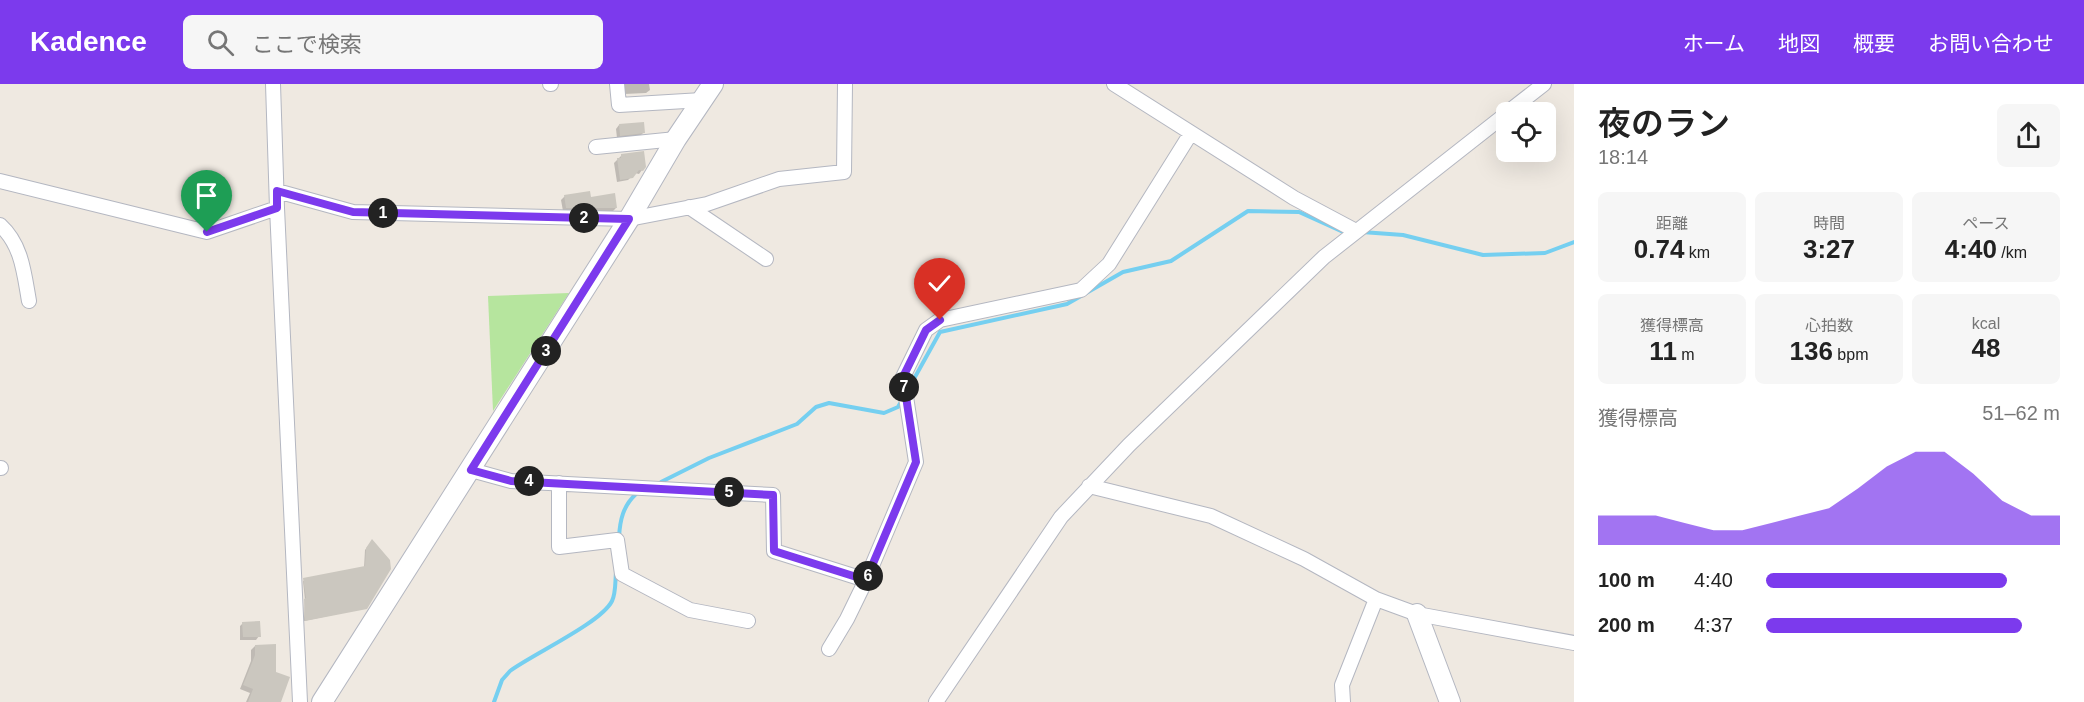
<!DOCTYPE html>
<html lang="ja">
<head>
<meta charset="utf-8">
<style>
  body { margin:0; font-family:Helvetica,"Noto Sans JP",sans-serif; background:#f6f6f6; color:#222; height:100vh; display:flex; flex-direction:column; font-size:22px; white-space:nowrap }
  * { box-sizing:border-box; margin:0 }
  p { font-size:20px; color:#767676 }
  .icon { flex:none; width:33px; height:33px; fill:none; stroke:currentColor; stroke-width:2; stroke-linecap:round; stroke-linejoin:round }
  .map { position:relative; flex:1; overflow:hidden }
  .drawer { display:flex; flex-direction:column; background:#fff; width:510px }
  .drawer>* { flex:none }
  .tools { position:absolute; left:1496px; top:18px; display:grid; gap:12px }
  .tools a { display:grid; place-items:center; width:60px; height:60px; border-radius:9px; background:#fff; box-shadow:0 6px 24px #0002; font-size:30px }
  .pin { position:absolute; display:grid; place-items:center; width:51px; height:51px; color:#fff; margin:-62px -26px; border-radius:50% 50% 50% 0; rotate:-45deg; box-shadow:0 0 6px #0007 }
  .pin .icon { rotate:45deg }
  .km { position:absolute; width:30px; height:30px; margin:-15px; border-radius:50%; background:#222; color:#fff; font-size:16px; line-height:30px; text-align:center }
  .round { display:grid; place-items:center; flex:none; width:63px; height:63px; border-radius:9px; background:#f6f6f6 }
  .summary { display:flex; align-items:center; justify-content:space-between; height:102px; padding:0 24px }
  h1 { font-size:33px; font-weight:600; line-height:45px }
  .stats { display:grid; grid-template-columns:repeat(3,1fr); gap:9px; height:102px; padding:6px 24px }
  .stats div { display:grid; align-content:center; border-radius:9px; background:#f6f6f6; text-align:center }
  .stats b { font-size:26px; font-weight:600 }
  .stats small { font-size:16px; font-weight:400 }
  .stats p { font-size:16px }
  .chart { height:168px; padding:12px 24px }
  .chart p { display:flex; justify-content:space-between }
  .chart svg { width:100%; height:108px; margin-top:6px; fill:#7c3aed; opacity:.7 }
  ul { padding:0 24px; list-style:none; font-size:20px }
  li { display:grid; grid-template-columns:96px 72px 1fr; align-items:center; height:45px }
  li i { height:15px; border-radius:8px; background:#7c3aed }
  header { display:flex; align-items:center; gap:36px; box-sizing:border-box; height:84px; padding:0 30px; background:#7c3aed; color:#fff }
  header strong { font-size:28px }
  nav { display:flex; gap:33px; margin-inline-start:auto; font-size:21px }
  .search { width:420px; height:54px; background:#f6f6f6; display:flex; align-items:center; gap:15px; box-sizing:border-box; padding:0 21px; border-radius:9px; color:#767676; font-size:22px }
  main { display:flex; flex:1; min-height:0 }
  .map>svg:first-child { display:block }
  .green { fill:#b6e59e }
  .shadow { fill:#0003 }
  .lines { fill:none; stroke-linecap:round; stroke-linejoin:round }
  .stream { stroke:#75cff0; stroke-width:4 }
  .building { fill:#cbc7bf }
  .street-casing { stroke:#b4b7c1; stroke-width:16 }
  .secondary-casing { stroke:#b4b7c1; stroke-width:22 }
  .street { stroke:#fff; stroke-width:14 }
  .secondary { stroke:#fff; stroke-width:20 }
  .route-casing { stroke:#fff; stroke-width:12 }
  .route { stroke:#7c3aed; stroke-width:8 }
</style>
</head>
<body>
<header>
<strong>Kadence</strong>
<div class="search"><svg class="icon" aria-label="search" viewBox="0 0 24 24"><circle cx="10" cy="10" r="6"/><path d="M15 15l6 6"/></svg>ここで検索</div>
<nav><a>ホーム</a><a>地図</a><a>概要</a><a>お問い合わせ</a></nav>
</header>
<main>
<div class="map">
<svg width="1574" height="618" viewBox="0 0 1574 618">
  <rect width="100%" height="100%" fill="#efe9e1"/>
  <path class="green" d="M569 209 493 327 488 212Z"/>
  <path class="shadow" d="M622 0H649L650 6 646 9 624 10Z
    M619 41 644 48 640 52 617 54 616 45Z
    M622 71 642 86 639 90 635 89 628 96 617 98 614 79Z
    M565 112 590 114 616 124 613 127H563L561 116Z
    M372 457 366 524 304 537 305 516 303 497 364 484 365 466Z
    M243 539 259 552 256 556H240V542Z
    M255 562 277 618H246L250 609 240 605 251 577V566Z"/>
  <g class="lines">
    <path class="stream" d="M1362 148 1403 151 1483 171 1545 169 1574 158
      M910 302 940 248 1067 220 1123 188 1171 177 1248 127 1299 128 1341 147 1346 148
      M661 398 709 374 797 340 816 323 829 319 884 329 898 323 902 316
      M619 453C620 436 623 422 636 410
      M494 618 502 596 510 587C533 570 601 539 612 517 616 509 615 498 616 489"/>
  </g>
  <path class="building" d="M644 38 645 49 620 52 619 40Z
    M644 67 646 83 643 87 639 86 633 94 620 96 617 74H621V70Z
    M590 107 591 113 615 109 617 124H566L564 111Z
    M372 455 390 476 391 485 367 525 305 537 304 515 306 514 303 494 365 482 366 464Z
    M260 537 261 553H243L242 538Z
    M276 560V588L290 593 281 618H248L253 605 243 601 255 571V561Z"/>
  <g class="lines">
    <defs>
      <path id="street" d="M273 0 277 124 300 618
        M550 0H551
        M617 0 619 21 702 16
        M1114 0 1294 114 1356 147
        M1508 28 1544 0
        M596 63 676 55
        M0 97 207 148 277 124
        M277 107 353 128 629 135 707 120 779 95 844 88 845 0
        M689 123 766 175
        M0 141C22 161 24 189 29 217
        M0 384H1
        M471 386 511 397 773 411 774 467 866 496
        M559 399V463L617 456 622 490 690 526 748 537
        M1089 402 1211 432 1304 475 1376 515 1417 530 1574 559
        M829 565 847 535 866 496 916 378 903 293 926 246 940 236 1081 206 1109 180 1191 49
        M936 618 1061 433 1129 361 1324 173 1506 30
        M1343 618 1342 601 1376 515"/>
      <path id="secondary" d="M1417 530 1450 618
        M322 618 629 135 676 55 713 0"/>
    </defs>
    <use href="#street" class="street-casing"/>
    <use href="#secondary" class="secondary-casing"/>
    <use href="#street" class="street"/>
    <use href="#secondary" class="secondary"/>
  </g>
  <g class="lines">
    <defs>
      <path id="route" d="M207 148 277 124V107L353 128 629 135 471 386 511 397 773 411 774 467 866 496 916 378 903 293 926 246 940 236"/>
    </defs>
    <use href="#route" class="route-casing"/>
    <use href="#route" class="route"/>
  </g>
</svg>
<div class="tools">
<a><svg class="icon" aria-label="locate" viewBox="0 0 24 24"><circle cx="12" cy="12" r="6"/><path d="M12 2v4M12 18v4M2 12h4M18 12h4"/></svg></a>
</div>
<div class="pin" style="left:207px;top:148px;background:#1e9e55"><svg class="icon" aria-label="arrive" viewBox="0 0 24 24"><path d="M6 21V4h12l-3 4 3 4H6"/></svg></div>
<div class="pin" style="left:940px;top:236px;background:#d93025"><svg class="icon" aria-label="check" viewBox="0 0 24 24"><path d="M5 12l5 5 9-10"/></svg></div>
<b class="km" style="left:383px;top:129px">1</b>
<b class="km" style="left:584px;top:134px">2</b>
<b class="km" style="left:546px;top:267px">3</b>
<b class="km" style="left:529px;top:397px">4</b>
<b class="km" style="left:729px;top:408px">5</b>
<b class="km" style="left:868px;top:492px">6</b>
<b class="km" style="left:904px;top:303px">7</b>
</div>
<section class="drawer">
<div class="summary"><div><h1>夜のラン</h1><p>18:14</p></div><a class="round"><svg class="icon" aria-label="share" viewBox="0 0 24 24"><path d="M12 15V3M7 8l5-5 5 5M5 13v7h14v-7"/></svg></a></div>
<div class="stats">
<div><p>距離</p><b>0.74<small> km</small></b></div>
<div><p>時間</p><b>3:27</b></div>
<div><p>ペース</p><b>4:40<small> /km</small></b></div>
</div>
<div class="stats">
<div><p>獲得標高</p><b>11<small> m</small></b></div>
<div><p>心拍数</p><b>136<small> bpm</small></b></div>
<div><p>kcal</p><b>48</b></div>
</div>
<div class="chart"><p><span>獲得標高</span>51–62 m</p>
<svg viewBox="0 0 160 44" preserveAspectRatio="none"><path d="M0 44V32L10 32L20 32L30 35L40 38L50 38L60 35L70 32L80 29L90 21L100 12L110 6L120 6L130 15L140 26L150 32L160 32V44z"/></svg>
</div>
<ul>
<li><b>100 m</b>4:40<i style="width:82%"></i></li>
<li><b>200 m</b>4:37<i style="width:87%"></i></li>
</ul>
</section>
</main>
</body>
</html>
